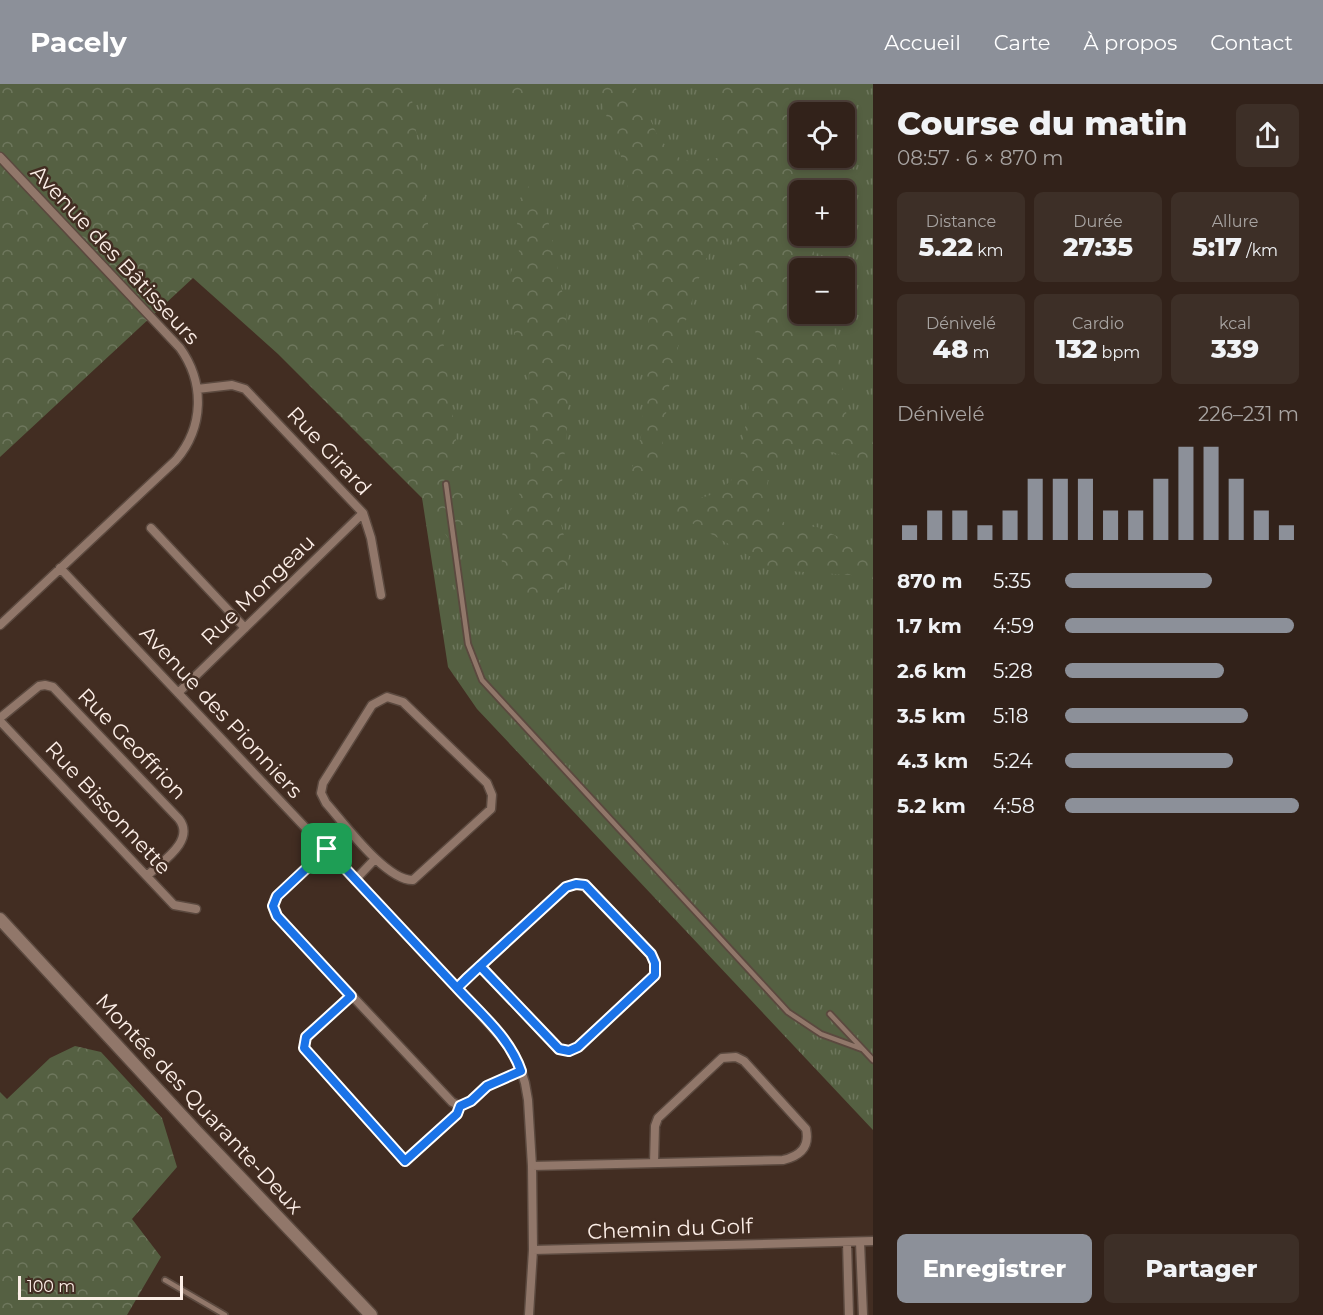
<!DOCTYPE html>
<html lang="fr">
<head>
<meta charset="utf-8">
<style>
  body { margin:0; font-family:Montserrat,sans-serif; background:#3d2f27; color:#f1f3f6; height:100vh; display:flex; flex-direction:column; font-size:22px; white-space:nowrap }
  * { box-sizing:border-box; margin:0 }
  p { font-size:20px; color:#a8a4a2 }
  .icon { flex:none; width:33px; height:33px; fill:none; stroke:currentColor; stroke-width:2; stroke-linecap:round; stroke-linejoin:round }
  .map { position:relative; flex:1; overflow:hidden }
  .panel { display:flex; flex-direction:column; background:#32221a; width:450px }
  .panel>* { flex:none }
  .tools { position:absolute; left:789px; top:18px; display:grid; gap:12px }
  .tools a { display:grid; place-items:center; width:66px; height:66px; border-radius:9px; background:#32221a; box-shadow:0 3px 9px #0003,0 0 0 2px #4d3f39; font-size:30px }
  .scale { position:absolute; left:18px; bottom:15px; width:165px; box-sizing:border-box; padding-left:6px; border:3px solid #fceee7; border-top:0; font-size:16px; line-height:21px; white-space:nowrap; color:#fceee7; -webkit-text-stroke:4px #422d22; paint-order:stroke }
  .pin { position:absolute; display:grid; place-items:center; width:51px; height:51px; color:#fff; margin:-26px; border-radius:12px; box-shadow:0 3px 9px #0006 }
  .round { display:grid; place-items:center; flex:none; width:63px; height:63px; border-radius:9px; background:#3d2f27 }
  .overview { display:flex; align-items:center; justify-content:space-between; height:102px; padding:0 24px }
  h1 { font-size:33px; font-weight:800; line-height:45px }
  .stats { display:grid; grid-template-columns:repeat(3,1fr); gap:9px; height:102px; padding:6px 24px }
  .stats div { display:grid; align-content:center; border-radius:9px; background:#3d2f27; text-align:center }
  .stats b { font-size:26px; font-weight:800 }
  .stats small { font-size:16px; font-weight:400 }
  .stats p { font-size:16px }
  .chart { height:168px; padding:12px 24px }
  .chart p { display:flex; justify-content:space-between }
  .chart svg { width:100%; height:108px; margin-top:6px; stroke:#8c9099; stroke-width:6 }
  .primary-button { display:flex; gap:12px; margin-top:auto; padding:12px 24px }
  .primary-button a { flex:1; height:69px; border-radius:9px; background:#8c9099; color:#fff; font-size:24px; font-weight:800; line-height:69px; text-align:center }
  .primary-button a+a { background:#3d2f27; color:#f1f3f6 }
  ul { padding:0 24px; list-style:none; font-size:20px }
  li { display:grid; grid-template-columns:96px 72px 1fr; align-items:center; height:45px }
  li i { height:15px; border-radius:8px; background:#8c9099 }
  header { display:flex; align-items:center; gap:36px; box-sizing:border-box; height:84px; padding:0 30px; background:#8c9099; color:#fff }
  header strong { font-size:28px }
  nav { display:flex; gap:33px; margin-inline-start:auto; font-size:21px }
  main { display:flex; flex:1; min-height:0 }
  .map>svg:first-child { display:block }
  .grass { fill:url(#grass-tufts); fill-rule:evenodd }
  .forest { fill:url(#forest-crowns) }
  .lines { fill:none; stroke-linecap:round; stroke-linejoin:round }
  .lane-casing { stroke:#5b493f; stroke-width:8 }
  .street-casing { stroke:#5b493f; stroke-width:11 }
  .secondary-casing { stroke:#5b493f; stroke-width:15 }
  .lane { stroke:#91776a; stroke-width:4.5 }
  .street { stroke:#91776a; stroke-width:8 }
  .secondary { stroke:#91776a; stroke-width:12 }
  .route-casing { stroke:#fff; stroke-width:12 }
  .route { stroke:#1a73e8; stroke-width:8 }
  .labels { text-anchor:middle; stroke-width:5; stroke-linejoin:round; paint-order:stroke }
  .street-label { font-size:21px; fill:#fceee7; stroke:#422d22 }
</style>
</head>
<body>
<header>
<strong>Pacely</strong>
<nav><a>Accueil</a><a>Carte</a><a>À propos</a><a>Contact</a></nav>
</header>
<main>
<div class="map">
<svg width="873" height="1231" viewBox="0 0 873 1231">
  <defs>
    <pattern id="grass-tufts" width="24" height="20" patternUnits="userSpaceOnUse" patternTransform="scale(1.5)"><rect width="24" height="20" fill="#556042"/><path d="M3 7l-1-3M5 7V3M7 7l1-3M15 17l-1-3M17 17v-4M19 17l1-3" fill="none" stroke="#6e775d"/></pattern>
    <pattern id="forest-crowns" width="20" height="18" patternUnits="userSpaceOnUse" patternTransform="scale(1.5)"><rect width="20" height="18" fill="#556042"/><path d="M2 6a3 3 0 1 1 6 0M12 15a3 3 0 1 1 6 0" fill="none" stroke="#6e775d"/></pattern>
  </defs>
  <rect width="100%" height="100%" fill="#422d22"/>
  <path class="grass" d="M351 0H873V1046L477 625 448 583 403 290ZM800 28H844V74H800ZM800 106H844V152H800ZM800 184H844V230H800Z"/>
  <path class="forest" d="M0 0H410L467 441 453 462 422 414 278 270 193 194 0 373Z
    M498 0H528L524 9 507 18 501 15Z
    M595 0H634L659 55 683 77 717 74 720 44 716 0H788L804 106H800V152H811L817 184H800V230H831L847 334 861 337 873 333V379L820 366 786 364 768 387 767 423 788 442 817 443 867 466 873 472V499L851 491 774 486 676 430 678 421 717 409 737 391 758 268 752 221 731 155 723 150 704 178 671 285 661 375 635 411 631 389 642 348 649 226 624 81Z
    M529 102 545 120 566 227 568 332 559 432 569 472 562 516 526 513 507 494 499 468 505 437 531 388 529 287 510 237 507 198 519 169 516 120Z
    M75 962 101 968 162 1034 177 1083 132 1135 161 1173 127 1231H0V1008L7 1015 50 974Z"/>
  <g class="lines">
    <defs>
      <path id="lane" d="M446 400 468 560 482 596 788 928 821 950 862 965
        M830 930 873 976
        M165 1196 225 1231"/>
      <path id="street" d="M0 73 180 264C205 299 204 343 176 376L0 541
        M197 305 232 301 245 305 363 429 371 454 381 511
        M151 444 245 544
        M60 484 457 904 507 960 520 983 525 999 528 1016 532 1082 533 1166
        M178 609 363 429
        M387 613 403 618 487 699 492 711 491 725 413 796C386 797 344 739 326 719L321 709 323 699 372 621Z
        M0 634 39 602 45 601 53 603 179 735C196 757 161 778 147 792
        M0 637 174 821 196 825
        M327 766 275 814 273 822 275 830 452 1018 460 1022
        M355 796 375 775
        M457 904 466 895 566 803 576 800 585 801 651 870 655 879V891L578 963 569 967 559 965 480 882
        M352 912 306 953 304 964 405 1077 457 1030 460 1022 471 1017 487 1002 521 987
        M532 1082 783 1076C800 1072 810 1063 806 1045L744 977 736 973 722 974 658 1034 655 1042 654 1079
        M847 1158 849 1231
        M860 1158 863 1231
        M529 1231 533 1166 873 1157"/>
      <path id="secondary" d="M0 835 197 1048 371 1231"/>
    </defs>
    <use href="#lane" class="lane-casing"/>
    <use href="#street" class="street-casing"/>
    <use href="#secondary" class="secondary-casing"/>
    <use href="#lane" class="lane"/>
    <use href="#street" class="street"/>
    <use href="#secondary" class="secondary"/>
  </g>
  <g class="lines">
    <defs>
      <path id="route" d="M327 765 277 812 273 822 277 832 351 912 306 953 304 964 405 1077 457 1030 460 1022 471 1017 487 1002 521 987C510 954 480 929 457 904L466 895 566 803 576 800 585 801 651 870 655 879V891L578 963 569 967 559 965 480 882 457 904 327 765"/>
    </defs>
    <use href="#route" class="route-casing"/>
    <use href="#route" class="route"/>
  </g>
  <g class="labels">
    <g class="street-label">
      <text transform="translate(115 171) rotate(47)" y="7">Avenue des Bâtisseurs</text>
      <text transform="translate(329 367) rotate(47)" y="7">Rue Girard</text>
      <text transform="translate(258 506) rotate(-44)" y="7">Rue Mongeau</text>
      <text transform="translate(221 628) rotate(47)" y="7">Avenue des Pionniers</text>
      <text transform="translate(132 660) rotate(46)" y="7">Rue Geoffrion</text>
      <text transform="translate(108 724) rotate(47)" y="7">Rue Bissonnette</text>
      <text transform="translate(199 1020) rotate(47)" y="7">Montée des Quarante-Deux</text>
      <text transform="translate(670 1145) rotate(-2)" y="7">Chemin du Golf</text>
    </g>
  </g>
</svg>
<div class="tools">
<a><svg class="icon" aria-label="locate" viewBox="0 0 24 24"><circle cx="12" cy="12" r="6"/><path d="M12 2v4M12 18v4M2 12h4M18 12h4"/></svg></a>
<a>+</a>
<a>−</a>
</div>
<div class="scale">100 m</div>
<div class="pin" style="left:327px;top:765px;background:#1e9e55"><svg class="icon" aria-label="arrive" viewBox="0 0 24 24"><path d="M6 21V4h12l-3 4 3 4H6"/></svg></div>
</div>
<section class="panel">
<div class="overview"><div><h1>Course du matin</h1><p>08:57 · 6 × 870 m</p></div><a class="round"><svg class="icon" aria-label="share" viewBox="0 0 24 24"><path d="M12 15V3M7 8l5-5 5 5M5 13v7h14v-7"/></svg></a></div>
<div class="stats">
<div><p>Distance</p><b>5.22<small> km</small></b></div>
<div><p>Durée</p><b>27:35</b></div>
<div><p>Allure</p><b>5:17<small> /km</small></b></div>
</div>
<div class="stats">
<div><p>Dénivelé</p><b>48<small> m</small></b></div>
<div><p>Cardio</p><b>132<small> bpm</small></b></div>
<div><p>kcal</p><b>339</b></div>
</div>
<div class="chart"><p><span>Dénivelé</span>226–231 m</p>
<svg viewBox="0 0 160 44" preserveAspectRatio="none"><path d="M5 44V38M15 44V32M25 44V32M35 44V38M45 44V32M55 44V19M65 44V19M75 44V19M85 44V32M95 44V32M105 44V19M115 44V6M125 44V6M135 44V19M145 44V32M155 44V38"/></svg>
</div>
<ul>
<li><b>870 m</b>5:35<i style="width:63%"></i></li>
<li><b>1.7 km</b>4:59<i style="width:98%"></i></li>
<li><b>2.6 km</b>5:28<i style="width:68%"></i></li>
<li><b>3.5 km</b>5:18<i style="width:78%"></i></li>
<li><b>4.3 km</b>5:24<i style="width:72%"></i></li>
<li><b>5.2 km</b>4:58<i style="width:100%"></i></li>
</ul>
<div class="primary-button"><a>Enregistrer</a><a>Partager</a></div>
</section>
</main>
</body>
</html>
